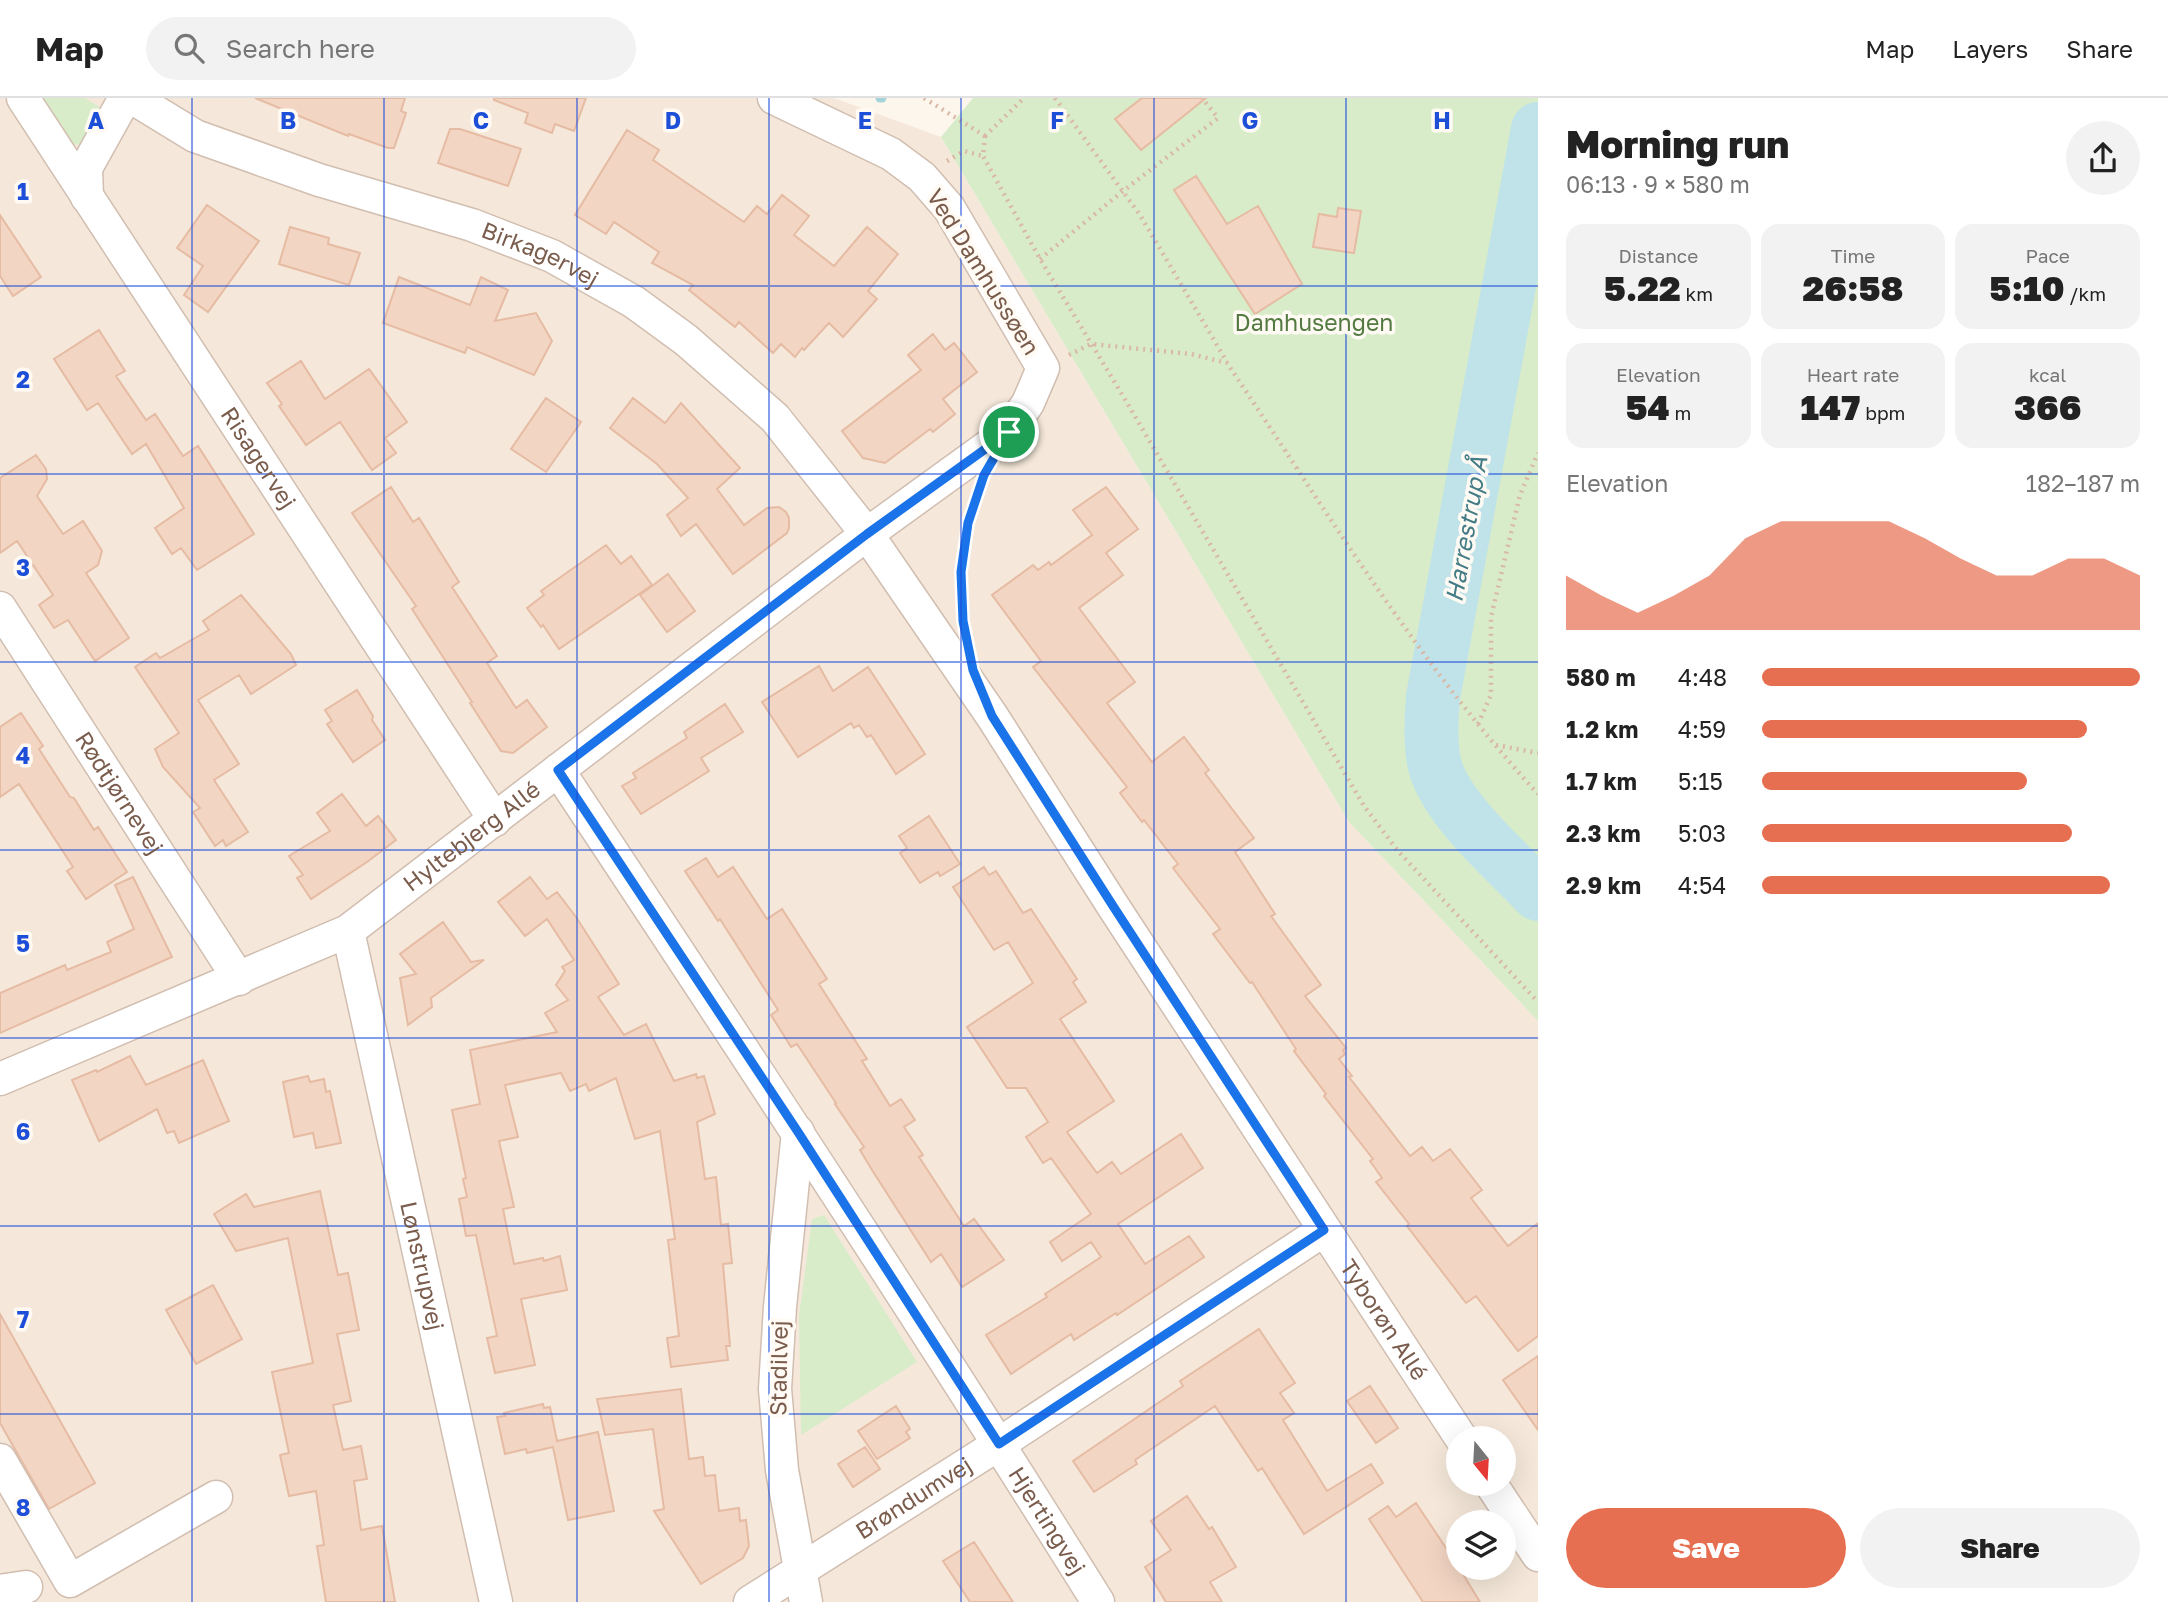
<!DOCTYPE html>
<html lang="en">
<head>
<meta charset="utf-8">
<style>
  body { margin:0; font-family:"Golos Text",sans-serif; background:#f2f2f2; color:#222; height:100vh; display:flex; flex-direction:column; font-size:26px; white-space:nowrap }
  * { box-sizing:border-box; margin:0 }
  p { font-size:23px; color:#767676 }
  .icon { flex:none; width:38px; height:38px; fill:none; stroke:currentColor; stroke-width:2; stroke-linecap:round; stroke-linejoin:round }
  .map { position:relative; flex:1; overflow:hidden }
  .details { display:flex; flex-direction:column; background:#fff; width:630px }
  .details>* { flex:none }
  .needle { width:46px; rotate:162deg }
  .controls { position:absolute; left:1446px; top:1328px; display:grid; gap:14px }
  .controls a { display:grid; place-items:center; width:70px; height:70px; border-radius:50%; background:#fff; box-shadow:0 7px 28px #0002; font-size:35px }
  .pin { position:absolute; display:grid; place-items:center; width:60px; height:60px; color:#fff; margin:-30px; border:4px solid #fff; border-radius:50%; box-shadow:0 2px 7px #0007 }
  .round { display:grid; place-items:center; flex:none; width:74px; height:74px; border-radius:37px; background:#f2f2f2 }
  .overview { display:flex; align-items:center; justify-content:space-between; height:119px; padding:0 28px }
  h1 { font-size:38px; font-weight:800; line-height:52px }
  .stats { display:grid; grid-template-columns:repeat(3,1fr); gap:10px; height:119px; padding:7px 28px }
  .stats div { display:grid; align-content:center; border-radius:18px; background:#f2f2f2; text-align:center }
  .stats b { font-size:35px; font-weight:800 }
  .stats small { font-size:19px; font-weight:400 }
  .stats p { font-size:19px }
  .chart { height:196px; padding:14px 28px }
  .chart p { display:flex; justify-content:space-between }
  .chart svg { width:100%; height:126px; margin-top:7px; fill:#e76f51; opacity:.7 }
  .action { display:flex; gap:14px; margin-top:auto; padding:14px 28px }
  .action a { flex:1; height:80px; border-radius:42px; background:#e76f51; color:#fff; font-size:28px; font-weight:800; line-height:80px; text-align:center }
  .action a+a { background:#f2f2f2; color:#222 }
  ul { padding:0 28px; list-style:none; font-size:23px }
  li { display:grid; grid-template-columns:112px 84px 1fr; align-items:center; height:52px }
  li i { height:18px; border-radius:9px; background:#e76f51 }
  header { display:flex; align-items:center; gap:42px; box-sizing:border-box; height:98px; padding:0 35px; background:#fff; border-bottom:2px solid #e0e0e0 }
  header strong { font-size:33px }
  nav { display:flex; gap:38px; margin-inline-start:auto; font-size:24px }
  .search { width:490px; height:63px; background:#f2f2f2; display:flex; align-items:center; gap:18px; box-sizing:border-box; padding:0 24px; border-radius:38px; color:#767676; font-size:26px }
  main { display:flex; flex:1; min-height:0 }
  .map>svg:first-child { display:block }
  .residential { fill:#f5e8da; fill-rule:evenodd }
  .green { fill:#d8ecc9 }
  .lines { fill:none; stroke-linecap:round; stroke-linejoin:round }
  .stream { stroke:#a5d3da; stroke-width:9 }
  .river { stroke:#bfe3e8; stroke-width:54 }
  .building { fill:#f3d5c3; stroke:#e6bba3; stroke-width:2 }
  .minor-casing { stroke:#d1beb0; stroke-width:35 }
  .path { stroke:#d9b8a5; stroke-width:4.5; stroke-dasharray:2 5; stroke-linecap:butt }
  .minor { stroke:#fff; stroke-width:32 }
  .route-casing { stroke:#fff; stroke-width:14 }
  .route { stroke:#1a73e8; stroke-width:9 }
  .grid { fill:none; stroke:#1d4ed8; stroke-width:2; stroke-opacity:0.55 }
  .labels { text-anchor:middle; stroke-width:7; stroke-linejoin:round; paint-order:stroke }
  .street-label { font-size:23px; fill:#7a5c4d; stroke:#fffaf3 }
  .park-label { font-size:23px; fill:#537a41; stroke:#fffaf3 }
  .water-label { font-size:24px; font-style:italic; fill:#437c86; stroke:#fffaf3 }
  .grid-label { font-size:23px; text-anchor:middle; font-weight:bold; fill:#1d4ed8; stroke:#fffaf3; stroke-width:7; stroke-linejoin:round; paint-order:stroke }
</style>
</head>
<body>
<header>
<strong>Map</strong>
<div class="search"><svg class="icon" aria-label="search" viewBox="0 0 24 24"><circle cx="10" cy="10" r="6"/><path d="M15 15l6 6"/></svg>Search here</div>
<nav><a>Map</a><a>Layers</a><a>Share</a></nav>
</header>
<main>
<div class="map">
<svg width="1538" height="1504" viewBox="0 0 1538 1504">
  <rect width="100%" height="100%" fill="#fdf6ec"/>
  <path class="residential" d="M0 0H834L941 39 1349 724 1538 923V1504H0ZM1458 1340H1503V1386H1458ZM1458 1424H1503V1470H1458Z"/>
  <path class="green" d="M38 0H85L101 10 102 18 85 44 81 47 71 46Z
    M973 0H1538V923L1349 724 941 39Z
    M824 1117 917 1264 801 1337 799 1218 812 1121Z"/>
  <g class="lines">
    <path class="stream" d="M880 0H882"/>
    <path class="river" d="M1538 31 1433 599C1431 621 1430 642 1434 664 1443 709 1507 763 1538 796"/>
  </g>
  <path class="building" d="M255 0H405L401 13 406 15 394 50H388L349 36 348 38Z
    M494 0H586L574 33 555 26 552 35 525 25 528 15 494 2Z
    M1142 0H1206L1141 52 1115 21Z
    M450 31H460L521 51 508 88 438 65Z
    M627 32 659 52 653 62 744 124 757 108 767 116 782 97 809 118 794 137 834 168 867 129 898 156 868 193 877 201 843 239 829 225 804 252 802 250 795 259 781 246 773 255 739 224 735 229 689 192 693 187 652 165 659 154 614 124 606 136 575 117Z
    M1196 78 1227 126 1258 108 1302 186 1255 216 1174 92Z
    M207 107 259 143 208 214 184 197 203 168 177 150Z
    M1338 110 1361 113 1354 155 1313 149 1319 116 1337 119Z
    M0 117 41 179 13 198 0 178Z
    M290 129 329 140 328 146 360 155 349 187 279 166Z
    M399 179 470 207 481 179 508 192 495 223 536 215 552 243 534 277 467 249 465 255 383 225Z
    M99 232 125 273 116 278 146 322 155 316 183 358 198 348 254 436 197 472 181 450 172 456 155 430 184 410 146 346 132 356 98 305 87 312 54 261Z
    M933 236 945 252 954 245 977 274 943 301 955 316 933 334 930 331 885 365 863 360 842 333 921 272 908 257Z
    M301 263 325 301 369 271 407 324 385 340 396 355 372 372 340 324 306 347 279 308 282 306 267 285Z
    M546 300 581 324 546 374 511 351Z
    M633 300 665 325 681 305 740 370 717 391 744 427 767 410 779 409 786 414 789 420V430L787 435 733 476 696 426 681 438 667 417 688 400 657 366 610 330Z
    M36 357 46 371 47 381 37 398 63 436 83 423 102 453 98 467 86 475 129 540 95 563 68 522 54 530 39 507 53 497 17 443 0 455V380Z
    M391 389 413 424 419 420 459 484 452 489 497 558 487 565 516 610 527 602 547 629 513 655 501 653 470 605 472 604 412 511 416 508 352 415Z
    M1106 389 1138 431 1106 455 1123 477 1079 510 1135 584 1107 605 1152 664 1184 639 1209 672 1205 675 1254 740 1235 754 1275 816 1271 818 1321 887 1305 898 1346 950 1343 952 1345 956 1339 961 1352 978 1349 979 1410 1058 1422 1049 1433 1063 1450 1051 1482 1092 1471 1100 1508 1148 1538 1125V1238L1518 1253 1476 1198 1466 1205 1407 1128 1409 1126 1376 1084 1382 1080 1370 1063 1373 1061 1324 998 1326 996 1294 953 1296 951 1252 884 1250 885 1213 836 1220 831 1173 770 1178 766 1144 722 1142 724 1120 695 1127 689 1033 569 1041 563 992 497 1033 467 1038 472 1049 464 1051 467 1092 437 1073 412Z
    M606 447 621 466 631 458 652 487 559 551 543 527 541 529 527 510 544 497 541 493Z
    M668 476 695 513 667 534 640 497Z
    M241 497 291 556 296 567 251 596 239 577 198 602 239 666 214 682 248 734 226 748 223 742 215 748 193 714 200 710 163 669 155 651 179 635 135 569 156 555 160 560 209 532 203 523Z
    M819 568 833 593 868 569 925 656 896 676 871 637 867 639 859 627 854 630 851 625 798 659 762 604Z
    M357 592 373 618 372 622 385 642 353 664 327 626 332 623 325 612Z
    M725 606 743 634 701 660 709 673 641 716 622 688 636 680 633 675 687 640 684 634Z
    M21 615 43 648 39 651 70 699 74 700 94 732 98 729 127 774 86 801 67 773 73 769 19 686 0 699V629Z
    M342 696 366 728 378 718 396 742 367 764 311 801 297 780 303 777 289 758 330 733 317 715Z
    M929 718 960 766 940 778 938 774 920 785 900 755 907 750 899 738Z
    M706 760 718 779 733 769 767 821 782 811 827 881 819 886 867 961 862 963 890 1008 901 1001 915 1022 904 1029 923 1057 919 1059 964 1128 974 1121 1004 1162 962 1189 941 1156 931 1164 872 1072 860 1052 864 1049 835 1006 836 1005 797 946 791 949 771 917 778 912 720 821 718 823 685 773Z
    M984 769 989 777 996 773 1023 815 1031 811 1077 881 1073 884 1086 904 1060 921 1114 1003 1067 1034 1097 1075 1112 1064 1121 1076 1181 1036 1203 1070 1118 1126 1145 1166 1189 1138 1204 1159 1117 1217 1116 1215 1074 1242 1071 1236 1011 1276 986 1237 1047 1199 1045 1196 1101 1159 1091 1144 1062 1163 1050 1144 1091 1116 1051 1060 1043 1065 1026 1039 1048 1024 1026 990H1007L967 929 1033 885 1008 844 994 852 953 789Z
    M133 779 172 859 0 935V895L65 867 67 872 111 854 107 844 134 831 115 787Z
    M530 779 547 801 557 794 576 819 619 886 598 899 624 937 646 926 674 983 696 976 697 980 704 978 715 1016 697 1024 705 1081 716 1079 721 1127 728 1126 732 1165 723 1166 730 1248H726L728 1262 671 1269 667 1240 679 1238 668 1142 675 1141 660 1033 635 1041 616 980 589 993 586 986 570 993 561 975 505 987 518 1039 499 1043 514 1109 503 1111 514 1166 543 1160 544 1163 560 1158 567 1192 521 1201 535 1267 495 1275 487 1240 497 1238 476 1137 466 1138 459 1101 467 1099 463 1081 466 1080 452 1012 480 1006 470 952 557 934 545 915 568 902 556 887 565 873 562 869 574 862 547 821 525 838 498 804Z
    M443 824 471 864 484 862 431 900 432 909 408 927 400 880 416 876 400 856Z
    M130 958 146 987 203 962 229 1023 179 1045 174 1033 167 1035 157 1011 99 1043 72 982 96 972 97 974Z
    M308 978 310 984 324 981 326 994 330 993 341 1045 316 1050 313 1035 294 1039 283 984Z
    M320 1093 338 1177 348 1175 359 1232 337 1236 351 1303 333 1307 343 1352 361 1348 367 1381 354 1383 361 1432 382 1428 395 1504H326L317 1448 324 1447 316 1393 289 1398 280 1357 289 1355 272 1274 313 1265 288 1140 236 1153 214 1116 246 1096 254 1109Z
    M213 1187 242 1241 196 1266 166 1212Z
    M0 1216 95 1385 49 1411 0 1325Z
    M1259 1231 1295 1285 1280 1295 1294 1315 1283 1322 1327 1393 1371 1366 1383 1385 1304 1436 1262 1370 1258 1373 1215 1308 1135 1362 1137 1366 1094 1394 1073 1363 1183 1288 1180 1283Z
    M1538 1258V1332L1503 1282Z
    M1370 1288 1398 1330 1376 1345 1347 1303Z
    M681 1291 689 1361 703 1359 705 1378 715 1377 719 1413 739 1410 740 1423 746 1422 749 1448 743 1460 701 1486 654 1413 664 1411 653 1331 605 1337 597 1301Z
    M543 1306 544 1310 550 1309 557 1343 598 1334 614 1413 568 1422 553 1349 527 1355 526 1351 505 1356 497 1319 505 1318 504 1315Z
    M896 1308 910 1331 906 1334 910 1340 877 1361 858 1333Z
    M865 1349 880 1371 853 1389 838 1366Z
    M1187 1398 1209 1431 1212 1429 1236 1469 1210 1484 1222 1504H1166L1145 1469 1171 1452 1151 1423Z
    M1416 1405 1458 1468 1480 1504H1423L1369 1421 1388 1408 1396 1419Z
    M974 1444 1013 1504H970L943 1463Z"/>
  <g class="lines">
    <defs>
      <g id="minor">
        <path id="s1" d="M23 0 495 722"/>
        <path id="s2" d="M133 0 195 38 319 82 472 127 552 158 634 204 686 242 775 320 867 436 992 618 1113 808 1461 1340"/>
        <path d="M87 99 86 70 125 0"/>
        <path id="s3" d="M0 510 239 881"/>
        <path id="s4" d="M558 672C741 948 923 1224 1098 1504"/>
        <path id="s5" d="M348 833 496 1504"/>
        <path id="s6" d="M0 981 348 833 867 436 1008 334 1028 305 1043 270 949 110 922 79 891 56 774 0"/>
        <path d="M798 1034 780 1209 775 1291 782 1372 806 1504"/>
        <path d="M0 1362 70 1483 216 1399"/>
        <path d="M1491 1386 1538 1457"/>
        <path d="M0 1493 26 1489"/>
        <path id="s7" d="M750 1504 999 1346 1324 1132"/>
      </g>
    </defs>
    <use href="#minor" class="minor-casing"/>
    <path class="path" d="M924 0 985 38
      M1055 0 1140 117 1227 264
      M985 38 983 58 1040 161 1123 298 1364 708 1398 753 1538 904
      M985 38 1024 0
      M947 63 964 53 983 58
      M1040 161 1123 93 1218 20 1202 0
      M1069 257 1091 246 1191 256 1227 265C1326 412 1418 565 1538 696
      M963 521C961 474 963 440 978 395
      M1478 626 1491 597V519L1520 397 1538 355
      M1496 647 1538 655"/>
    <use href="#minor" class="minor"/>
  </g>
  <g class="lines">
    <defs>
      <path id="route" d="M1009 334 984 377 968 425 961 474 963 523 973 572 992 618 1113 808 1324 1132 999 1346 798 1034 558 672 867 436Z"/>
    </defs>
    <use href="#route" class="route-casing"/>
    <use href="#route" class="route"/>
  </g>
  <path class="grid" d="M192 0V1504M384 0V1504M577 0V1504M769 0V1504M961 0V1504M1154 0V1504M1346 0V1504M0 188H1538M0 376H1538M0 564H1538M0 752H1538M0 940H1538M0 1128H1538M0 1316H1538"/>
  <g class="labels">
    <g class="street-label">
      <text dy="8" stroke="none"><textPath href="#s2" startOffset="438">Birkagervej</textPath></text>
      <text transform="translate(983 174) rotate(58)" y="8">Ved Damhussøen</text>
      <text dy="8" stroke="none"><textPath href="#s1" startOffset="430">Risagervej</textPath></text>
      <text dy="8" stroke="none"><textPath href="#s3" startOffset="220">Rødtjørnevej</textPath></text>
      <text dy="8" stroke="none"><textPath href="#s6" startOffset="534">Hyltebjerg Allé</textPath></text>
      <text dy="8" stroke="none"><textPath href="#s5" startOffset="343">Lønstrupvej</textPath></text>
      <text dy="8" stroke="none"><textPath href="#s2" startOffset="1815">Tyborøn Allé</textPath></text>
      <text transform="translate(779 1270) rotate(-89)" y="8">Stadilvej</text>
      <text dy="8" stroke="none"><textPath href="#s7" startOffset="194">Brøndumvej</textPath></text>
      <text dy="8" stroke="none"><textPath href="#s4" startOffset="896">Hjertingvej</textPath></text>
    </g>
    <g class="park-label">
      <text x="1314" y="233">Damhusengen</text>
    </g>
    <g class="water-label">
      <text transform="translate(1467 431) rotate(-80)" y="8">Harrestrup Å</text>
    </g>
  </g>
  <g class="grid-label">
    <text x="96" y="31">A</text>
    <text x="288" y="31">B</text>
    <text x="481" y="31">C</text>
    <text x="673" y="31">D</text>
    <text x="865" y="31">E</text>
    <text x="1057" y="31">F</text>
    <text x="1250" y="31">G</text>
    <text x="1442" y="31">H</text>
    <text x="23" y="102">1</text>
    <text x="23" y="290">2</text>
    <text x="23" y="478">3</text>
    <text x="23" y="666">4</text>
    <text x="23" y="854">5</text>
    <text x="23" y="1042">6</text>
    <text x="23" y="1230">7</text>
    <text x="23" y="1418">8</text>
  </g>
</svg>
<div class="controls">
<a><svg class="needle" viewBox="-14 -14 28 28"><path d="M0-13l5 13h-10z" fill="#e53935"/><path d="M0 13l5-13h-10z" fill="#767676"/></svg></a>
<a><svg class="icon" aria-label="layers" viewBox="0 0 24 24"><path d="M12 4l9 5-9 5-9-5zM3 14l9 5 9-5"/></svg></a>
</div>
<div class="pin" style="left:1009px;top:334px;background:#1e9e55"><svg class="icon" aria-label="arrive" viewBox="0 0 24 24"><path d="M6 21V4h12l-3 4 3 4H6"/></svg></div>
</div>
<section class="details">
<div class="overview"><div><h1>Morning run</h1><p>06:13 · 9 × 580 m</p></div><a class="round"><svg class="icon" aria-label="share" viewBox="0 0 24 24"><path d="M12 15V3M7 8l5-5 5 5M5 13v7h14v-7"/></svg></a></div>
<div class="stats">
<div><p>Distance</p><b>5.22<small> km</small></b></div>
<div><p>Time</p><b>26:58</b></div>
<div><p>Pace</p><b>5:10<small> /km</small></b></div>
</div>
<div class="stats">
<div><p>Elevation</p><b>54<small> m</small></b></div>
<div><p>Heart rate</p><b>147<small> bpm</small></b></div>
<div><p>kcal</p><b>366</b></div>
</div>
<div class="chart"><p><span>Elevation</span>182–187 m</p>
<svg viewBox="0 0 160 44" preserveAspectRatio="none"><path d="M0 44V25L10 32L20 38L30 32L40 25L50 12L60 6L70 6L80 6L90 6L100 12L110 19L120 25L130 25L140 19L150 19L160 25V44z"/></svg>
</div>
<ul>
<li><b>580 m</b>4:48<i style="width:100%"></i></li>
<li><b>1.2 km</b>4:59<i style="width:86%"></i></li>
<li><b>1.7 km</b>5:15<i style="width:70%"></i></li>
<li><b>2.3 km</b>5:03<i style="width:82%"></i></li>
<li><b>2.9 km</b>4:54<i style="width:92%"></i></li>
</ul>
<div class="action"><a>Save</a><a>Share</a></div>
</section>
</main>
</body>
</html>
